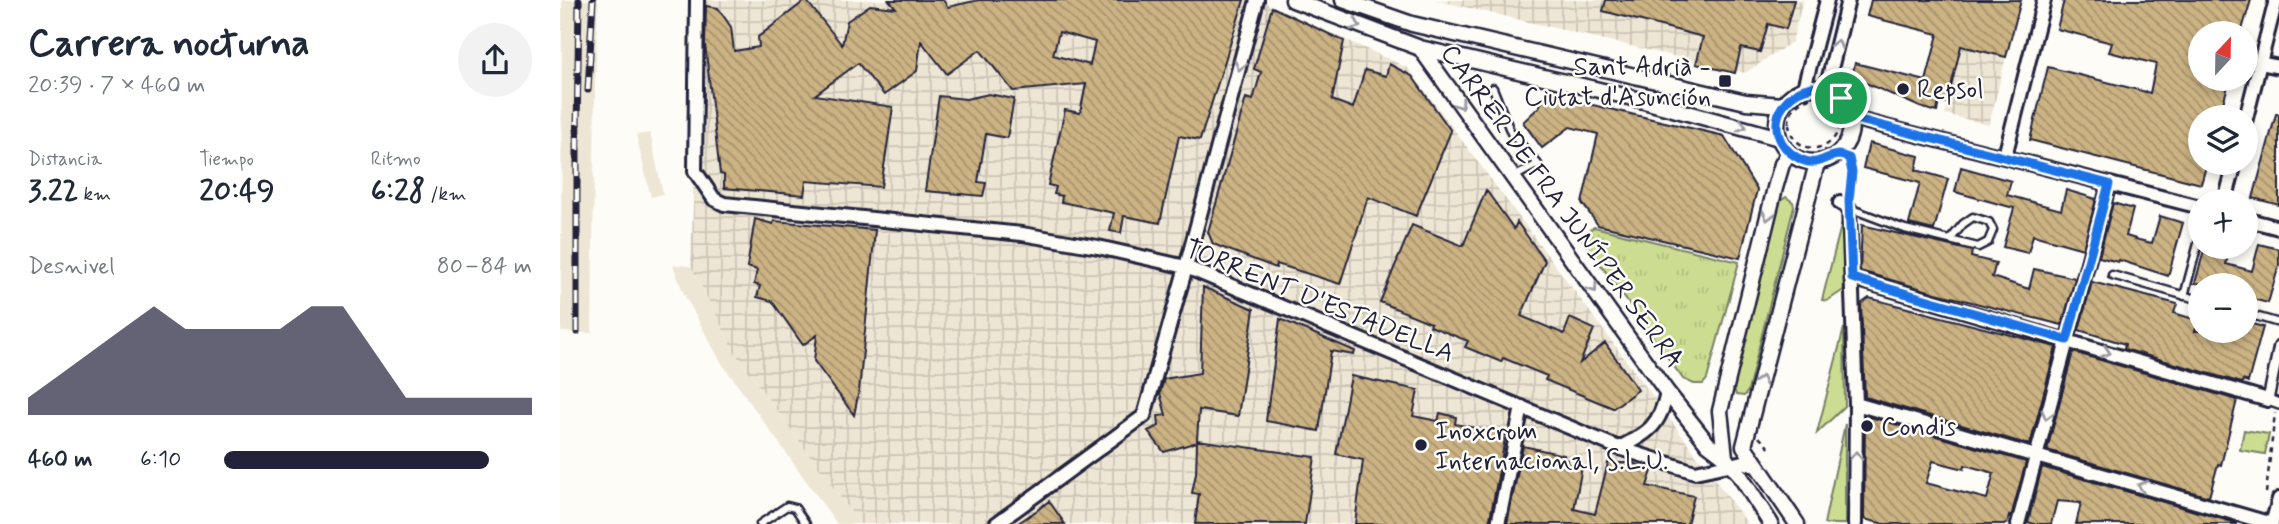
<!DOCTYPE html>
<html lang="es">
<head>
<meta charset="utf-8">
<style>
  body { margin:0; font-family:Mynerve,sans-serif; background:#f2f2f3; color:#1f2937; height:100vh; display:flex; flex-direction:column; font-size:26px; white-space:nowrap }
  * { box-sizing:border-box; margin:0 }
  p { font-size:23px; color:#747a83 }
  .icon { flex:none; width:38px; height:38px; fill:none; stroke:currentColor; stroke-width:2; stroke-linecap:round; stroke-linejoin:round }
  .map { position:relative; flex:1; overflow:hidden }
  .side { display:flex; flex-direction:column; background:#fff; width:560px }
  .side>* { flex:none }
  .needle { width:46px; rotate:22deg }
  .buttons { position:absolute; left:1628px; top:21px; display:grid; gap:14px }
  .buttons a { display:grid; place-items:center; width:70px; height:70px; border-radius:50%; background:#fff; box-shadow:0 4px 10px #0003; font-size:35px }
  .pin { position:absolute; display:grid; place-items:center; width:60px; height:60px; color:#fff; margin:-30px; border:4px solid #fff; border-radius:50%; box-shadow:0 2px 7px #0007 }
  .round { display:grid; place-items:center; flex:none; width:74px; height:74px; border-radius:37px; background:#f2f2f3 }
  .overview { display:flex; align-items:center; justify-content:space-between; height:119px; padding:0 28px }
  h1 { font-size:38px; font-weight:700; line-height:52px }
  .figures { display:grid; grid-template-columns:repeat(3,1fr); gap:10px; height:119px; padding:7px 28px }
  .figures div { display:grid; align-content:center }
  .figures b { font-size:30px; font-weight:700 }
  .figures small { font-size:19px; font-weight:400 }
  .figures p { font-size:19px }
  .chart { height:196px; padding:14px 28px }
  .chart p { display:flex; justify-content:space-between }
  .chart svg { width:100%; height:126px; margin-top:7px; fill:#22223b; opacity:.7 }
  ul { padding:0 28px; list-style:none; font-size:23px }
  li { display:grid; grid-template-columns:112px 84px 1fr; align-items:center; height:52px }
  li i { height:18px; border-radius:9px; background:#22223b }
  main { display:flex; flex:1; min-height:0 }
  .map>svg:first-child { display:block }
  .built { fill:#eee6d4 }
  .industrial { fill:url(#industrial-grid) }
  .green { fill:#ccdd91; stroke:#778066; stroke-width:2 }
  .park { fill:url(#park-tufts); stroke:#778066; stroke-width:2 }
  .building { fill:url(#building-back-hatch); stroke:#22223b; stroke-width:2; fill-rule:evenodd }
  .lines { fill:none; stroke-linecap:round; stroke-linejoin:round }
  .service-casing { stroke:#22223b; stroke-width:11 }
  .pedestrian-casing { stroke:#22223b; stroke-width:14 }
  .minor-casing { stroke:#22223b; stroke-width:18 }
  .tertiary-casing { stroke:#22223b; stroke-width:19 }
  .path { stroke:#22223b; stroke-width:2.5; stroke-dasharray:5 5; stroke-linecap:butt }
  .service { stroke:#fdfcf7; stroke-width:6 }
  .pedestrian { stroke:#fdfcf7; stroke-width:9 }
  .minor { stroke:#fdfcf7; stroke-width:12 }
  .tertiary { stroke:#fdfcf7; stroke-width:14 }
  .rail-casing { stroke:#22223b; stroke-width:7 }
  .rail { stroke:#fdfcf7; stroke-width:4.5; stroke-dasharray:13; stroke-linecap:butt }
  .oneway { stroke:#9a9aa2 }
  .route-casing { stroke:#fff; stroke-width:14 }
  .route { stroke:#1a73e8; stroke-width:9 }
  .poi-dot { fill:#22223b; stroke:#fdfcf7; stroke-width:2.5 }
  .labels { text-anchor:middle; stroke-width:5; stroke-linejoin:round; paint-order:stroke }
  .poi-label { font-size:26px; fill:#22223b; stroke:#fdfcf7; text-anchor:start }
  .street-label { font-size:26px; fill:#22223b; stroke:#fdfcf7 }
</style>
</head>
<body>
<main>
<section class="side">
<div class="overview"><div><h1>Carrera nocturna</h1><p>20:39 · 7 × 460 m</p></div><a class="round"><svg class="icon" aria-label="share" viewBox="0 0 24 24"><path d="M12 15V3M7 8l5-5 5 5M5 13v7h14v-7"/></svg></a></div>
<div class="figures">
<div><p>Distancia</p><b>3.22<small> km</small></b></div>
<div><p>Tiempo</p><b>20:49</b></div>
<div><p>Ritmo</p><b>6:28<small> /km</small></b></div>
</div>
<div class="chart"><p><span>Desnivel</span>80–84 m</p>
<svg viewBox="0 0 160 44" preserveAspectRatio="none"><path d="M0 44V38L10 30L20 22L30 14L40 6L50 14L60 14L70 14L80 14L90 6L100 6L110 22L120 38L130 38L140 38L150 38L160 38V44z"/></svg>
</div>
<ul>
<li><b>460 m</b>6:10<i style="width:86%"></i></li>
</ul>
</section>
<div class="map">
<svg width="1719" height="524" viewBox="0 0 1719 524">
  <defs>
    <pattern id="industrial-grid" width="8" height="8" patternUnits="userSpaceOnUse" patternTransform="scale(1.75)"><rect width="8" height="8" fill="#eee6d4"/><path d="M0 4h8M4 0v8" fill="none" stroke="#ccc5b7"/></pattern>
    <pattern id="park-tufts" width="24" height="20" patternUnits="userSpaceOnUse" patternTransform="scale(1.75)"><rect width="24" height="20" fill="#ccdd91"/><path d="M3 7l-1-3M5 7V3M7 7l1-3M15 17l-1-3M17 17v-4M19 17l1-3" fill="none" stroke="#afbd7e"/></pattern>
    <pattern id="building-back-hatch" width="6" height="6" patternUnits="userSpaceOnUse" patternTransform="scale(1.75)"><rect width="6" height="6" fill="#ccb383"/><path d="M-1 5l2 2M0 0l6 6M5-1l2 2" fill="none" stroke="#a5916c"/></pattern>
  </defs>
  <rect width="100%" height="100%" fill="#fdfcf7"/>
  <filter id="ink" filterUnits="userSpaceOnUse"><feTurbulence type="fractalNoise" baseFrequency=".0143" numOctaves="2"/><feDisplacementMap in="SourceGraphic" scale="14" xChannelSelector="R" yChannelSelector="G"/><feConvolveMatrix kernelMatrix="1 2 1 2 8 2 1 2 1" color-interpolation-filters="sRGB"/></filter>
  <g filter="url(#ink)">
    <path class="built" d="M2 0H38L35 87 32 333 1 332Z
      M90 133 103 194 91 197 76 135Z
      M113 265 131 266 176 355 300 524H277L161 362 124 294Z"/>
    <path class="industrial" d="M140 0H699L848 68 1188 524H300L176 355 131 266Z
      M875 0H1243L1232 42 1185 73Z
      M1401 46 1446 57 1429 125 1385 114Z"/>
    <path class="green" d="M1226 197 1233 202 1234 206 1188 391 1184 396 1176 395 1174 388 1219 202Z
      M1282 222 1284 223 1285 289 1267 301 1262 300Z
      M1284 328 1285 406 1257 433Z
      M1285 424V524H1264Z"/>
    <path class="park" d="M1034 227 1179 262 1147 379 1143 384H1134L1123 379 1020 236Z
      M1684 430 1709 434 1705 454 1680 450Z"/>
    <path class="building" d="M246 0 282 45 287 21 310 5 336 8 329 0H383L388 7 419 0H684L640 140 619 136 600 223 564 216 561 233 550 231 554 213 501 202 502 196 494 194 496 187 488 185 505 110 520 113 526 84 453 91 420 50 387 74 361 41 357 71 324 95 298 63 255 95 333 107 321 187 246 181 244 195 164 188V175L160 174 145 44 146 6 158 8 171 27 174 51 199 47 198 37ZM499 32 535 42 530 65 493 55Z
      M1046 0H1234L1226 29 1208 24 1200 52 1181 48 1175 73 1136 64 1143 37 1043 11Z
      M1311 0H1461L1446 57 1401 46 1387 103 1379 101 1377 112 1360 107 1292 77 1295 63 1366 81 1378 34 1307 16Z
      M1504 0H1691L1681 33H1640V79H1670L1659 117H1640V163H1647L1641 184 1470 140 1488 67 1590 93 1596 64 1549 52 1552 43 1497 29Z
      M712 7 784 41 772 100 793 108 805 70 826 76 829 64 852 76 891 131 856 216 808 197 780 284 717 264 716 268 653 244 648 232 686 98 693 100 701 72 694 69Z
      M429 94 454 99 447 138 426 134 418 182 426 183 423 196 365 191 379 96 406 99Z
      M986 94 1164 136 1197 190 1180 258 1038 225 1022 203 1038 134 1010 127 982 148 963 122 979 107Z
      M1716 114H1719V205L1693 198Z
      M1309 143 1359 156 1356 170 1388 179 1374 230 1349 224 1360 183 1303 168Z
      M1401 167 1451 181 1447 195 1501 210 1506 190 1536 199 1523 249 1473 235 1468 253 1443 247 1454 208 1395 192Z
      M926 190 954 229 957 222 985 261 961 316 1004 334 1010 318 1034 329 1020 363 1045 343 1078 390 1053 408 985 380 987 376 943 358 941 362 905 347 908 341 870 326 871 323 820 302 852 225 903 246Z
      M1553 203 1573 209 1566 236 1579 240 1592 243 1600 216 1623 223 1608 276 1559 260 1558 262 1539 257Z
      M195 219 213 224 214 221 315 230 299 391 294 415 254 361 257 335 243 345 212 301 197 297 200 286 194 284 197 270 187 267Z
      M1302 225 1412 251 1411 257 1436 263 1432 277 1469 289 1474 269 1515 278 1502 325 1376 293 1300 271Z
      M1699 244 1719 249V265L1708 303 1685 297V285L1635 283 1645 247H1670L1666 264 1692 271Z
      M1532 282 1617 304 1614 313 1637 320 1638 322 1635 331H1685V322L1703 327 1688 382 1683 380 1682 383 1564 349 1565 344 1519 330Z
      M643 287 694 309 678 416 639 410 637 440 755 457 745 524H635L639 494 632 493 636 473 637 442 604 452 588 431 599 426 598 416 606 415 600 393 604 379 640 373Z
      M1309 298 1496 347 1470 445 1305 397 1301 304Z
      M720 319 795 351 794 355 771 351 759 431 706 421Z
      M1513 352 1677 400 1661 465 1658 464 1649 497 1487 450Z
      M791 376 858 390 853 416 878 421 880 413 896 417 895 424 946 434 929 524H795L803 460 776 454Z
      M1310 417 1466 462 1451 517 1449 516 1447 524H1324L1304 519 1305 421ZM1373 461 1404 469 1405 465 1434 473 1427 499 1366 483Z
      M963 446 1004 455V459L1008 460 1007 464 1022 467 1014 509 1035 514 1048 463H1073L1092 471 1087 486 1134 496 1127 524H947Z
      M1482 467 1676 523V524H1516L1521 503 1497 501 1491 524H1474L1468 522Z
      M489 501 505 524H457L476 511Z"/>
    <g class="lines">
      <defs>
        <path id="service" d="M933 88 951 133 978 164 954 177
          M1289 208 1345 229 1418 247 1428 242 1433 230 1429 222 1413 217 1403 224 1390 240
          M1552 275 1640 300
          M1624 296 1640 236
          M1685 313 1719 323
          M200 524 227 506 235 508 246 524"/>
        <path id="pedestrian" d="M1719 346 1708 400 1719 404"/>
        <path id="minor" d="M137 0 135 171 154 199 164 204 462 234 538 247 626 267 1059 448 1135 472 1183 462 1199 467
          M1700 63 1719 67
          M1244 88 1267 0
          M1266 89 1288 0
          M1291 118 1640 207
          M1685 122 1716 0
          M1445 156 1484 0
          M1665 201 1675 163
          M1280 203 1289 208 1296 404 1295 524
          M1685 219 1719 228
          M1292 278 1708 400
          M1296 404 1712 524
          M1059 448C1088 433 1100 426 1107 392
          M436 524 584 416 626 267 697 0
          M938 524 962 407
          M1458 524 1549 184
          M1712 524 1719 499"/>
        <path id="tertiary" d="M733 0 860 48 1073 98 1219 138
          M783 0 852 24 1186 102 1222 105
          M860 48 1107 392 1148 444 1165 457
          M1217 125a37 37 0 1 1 74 0a37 37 0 1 1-74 0Z
          M1211 524 1177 471 1169 464 1165 457 1160 411 1215 188 1222 164 1229 152
          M1237 524 1184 446 1257 163"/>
      </defs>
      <use href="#service" class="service-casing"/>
      <use href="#pedestrian" class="pedestrian-casing"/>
      <use href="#minor" class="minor-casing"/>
      <use href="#tertiary" class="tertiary-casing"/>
      <path class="path" d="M1229 123a25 25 0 1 1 50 0a25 25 0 1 1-50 0Z
        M1220 120 1229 121
        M1264 150 1289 158 1292 172 1290 194
        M1199 437 1211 450
        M1706 493 1715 413"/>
      <use href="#service" class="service"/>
      <use href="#pedestrian" class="pedestrian"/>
      <use href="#minor" class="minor"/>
      <use href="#tertiary" class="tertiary"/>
      <defs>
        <path id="rail" d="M28 90 33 0
          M17 332V132L19 0"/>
      </defs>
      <use href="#rail" class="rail-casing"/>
      <use href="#rail" class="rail"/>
    </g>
    <defs><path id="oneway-chevron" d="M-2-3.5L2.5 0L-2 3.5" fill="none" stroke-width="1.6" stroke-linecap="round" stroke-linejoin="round" transform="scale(1.75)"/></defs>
    <g class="oneway">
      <use href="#oneway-chevron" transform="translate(796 25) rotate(22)"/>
      <use href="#oneway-chevron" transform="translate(1277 44) rotate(-76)"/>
      <use href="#oneway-chevron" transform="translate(680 66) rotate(105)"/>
      <use href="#oneway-chevron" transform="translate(900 104) rotate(54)"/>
      <use href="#oneway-chevron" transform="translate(1182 126) rotate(16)"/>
      <use href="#oneway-chevron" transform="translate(1208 216) rotate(104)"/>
      <use href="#oneway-chevron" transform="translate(1033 288) rotate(54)"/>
      <use href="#oneway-chevron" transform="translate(1546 352) rotate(17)"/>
      <use href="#oneway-chevron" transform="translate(1201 380) rotate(-75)"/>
      <use href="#oneway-chevron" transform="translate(1487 415) rotate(105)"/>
      <use href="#oneway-chevron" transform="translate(1296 456) rotate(-90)"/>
      <use href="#oneway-chevron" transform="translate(1582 486) rotate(-164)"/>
    </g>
  </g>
  <g class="lines" filter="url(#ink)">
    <defs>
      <path id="route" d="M1252 87C1272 89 1286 99 1292 118L1549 184 1507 340 1292 278 1289 200 1292 172 1289 158C1285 157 1282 155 1278 155 1265 156 1259 167 1242 160 1203 142 1212 95 1252 87Z"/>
    </defs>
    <use href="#route" class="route-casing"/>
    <use href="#route" class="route"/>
  </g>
  <g class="poi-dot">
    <rect x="1158" y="74" width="14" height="14" rx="3.5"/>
    <circle cx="1343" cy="89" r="7"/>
    <circle cx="1307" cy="426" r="7"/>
    <circle cx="861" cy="445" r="7"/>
  </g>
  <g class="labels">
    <g class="poi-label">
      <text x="1151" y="75" text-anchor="end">Sant Adrià -<tspan x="1151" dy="30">Ciutat d'Asunción</tspan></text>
      <text x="1357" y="98">Repsol</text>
      <text x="1321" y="435">Condis</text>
      <text x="875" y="439">Inoxcrom<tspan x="875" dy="30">Internacional, S.L.U.</tspan></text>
    </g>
    <g class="street-label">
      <text transform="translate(1003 206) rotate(54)" y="9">CARRER DE FRA JUNÍPER SERRA</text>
      <text transform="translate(760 300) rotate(22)" y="9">TORRENT D'ESTADELLA</text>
    </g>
  </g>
</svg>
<div class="buttons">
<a><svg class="needle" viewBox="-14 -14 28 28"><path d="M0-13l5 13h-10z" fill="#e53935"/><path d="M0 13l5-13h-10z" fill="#747a83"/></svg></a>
<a><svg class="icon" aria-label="layers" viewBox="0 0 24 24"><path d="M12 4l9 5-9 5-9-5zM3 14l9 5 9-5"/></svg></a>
<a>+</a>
<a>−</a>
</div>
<div class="pin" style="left:1281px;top:98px;background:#1e9e55"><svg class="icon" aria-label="arrive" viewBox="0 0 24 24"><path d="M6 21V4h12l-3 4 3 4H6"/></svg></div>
</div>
</main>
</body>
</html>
